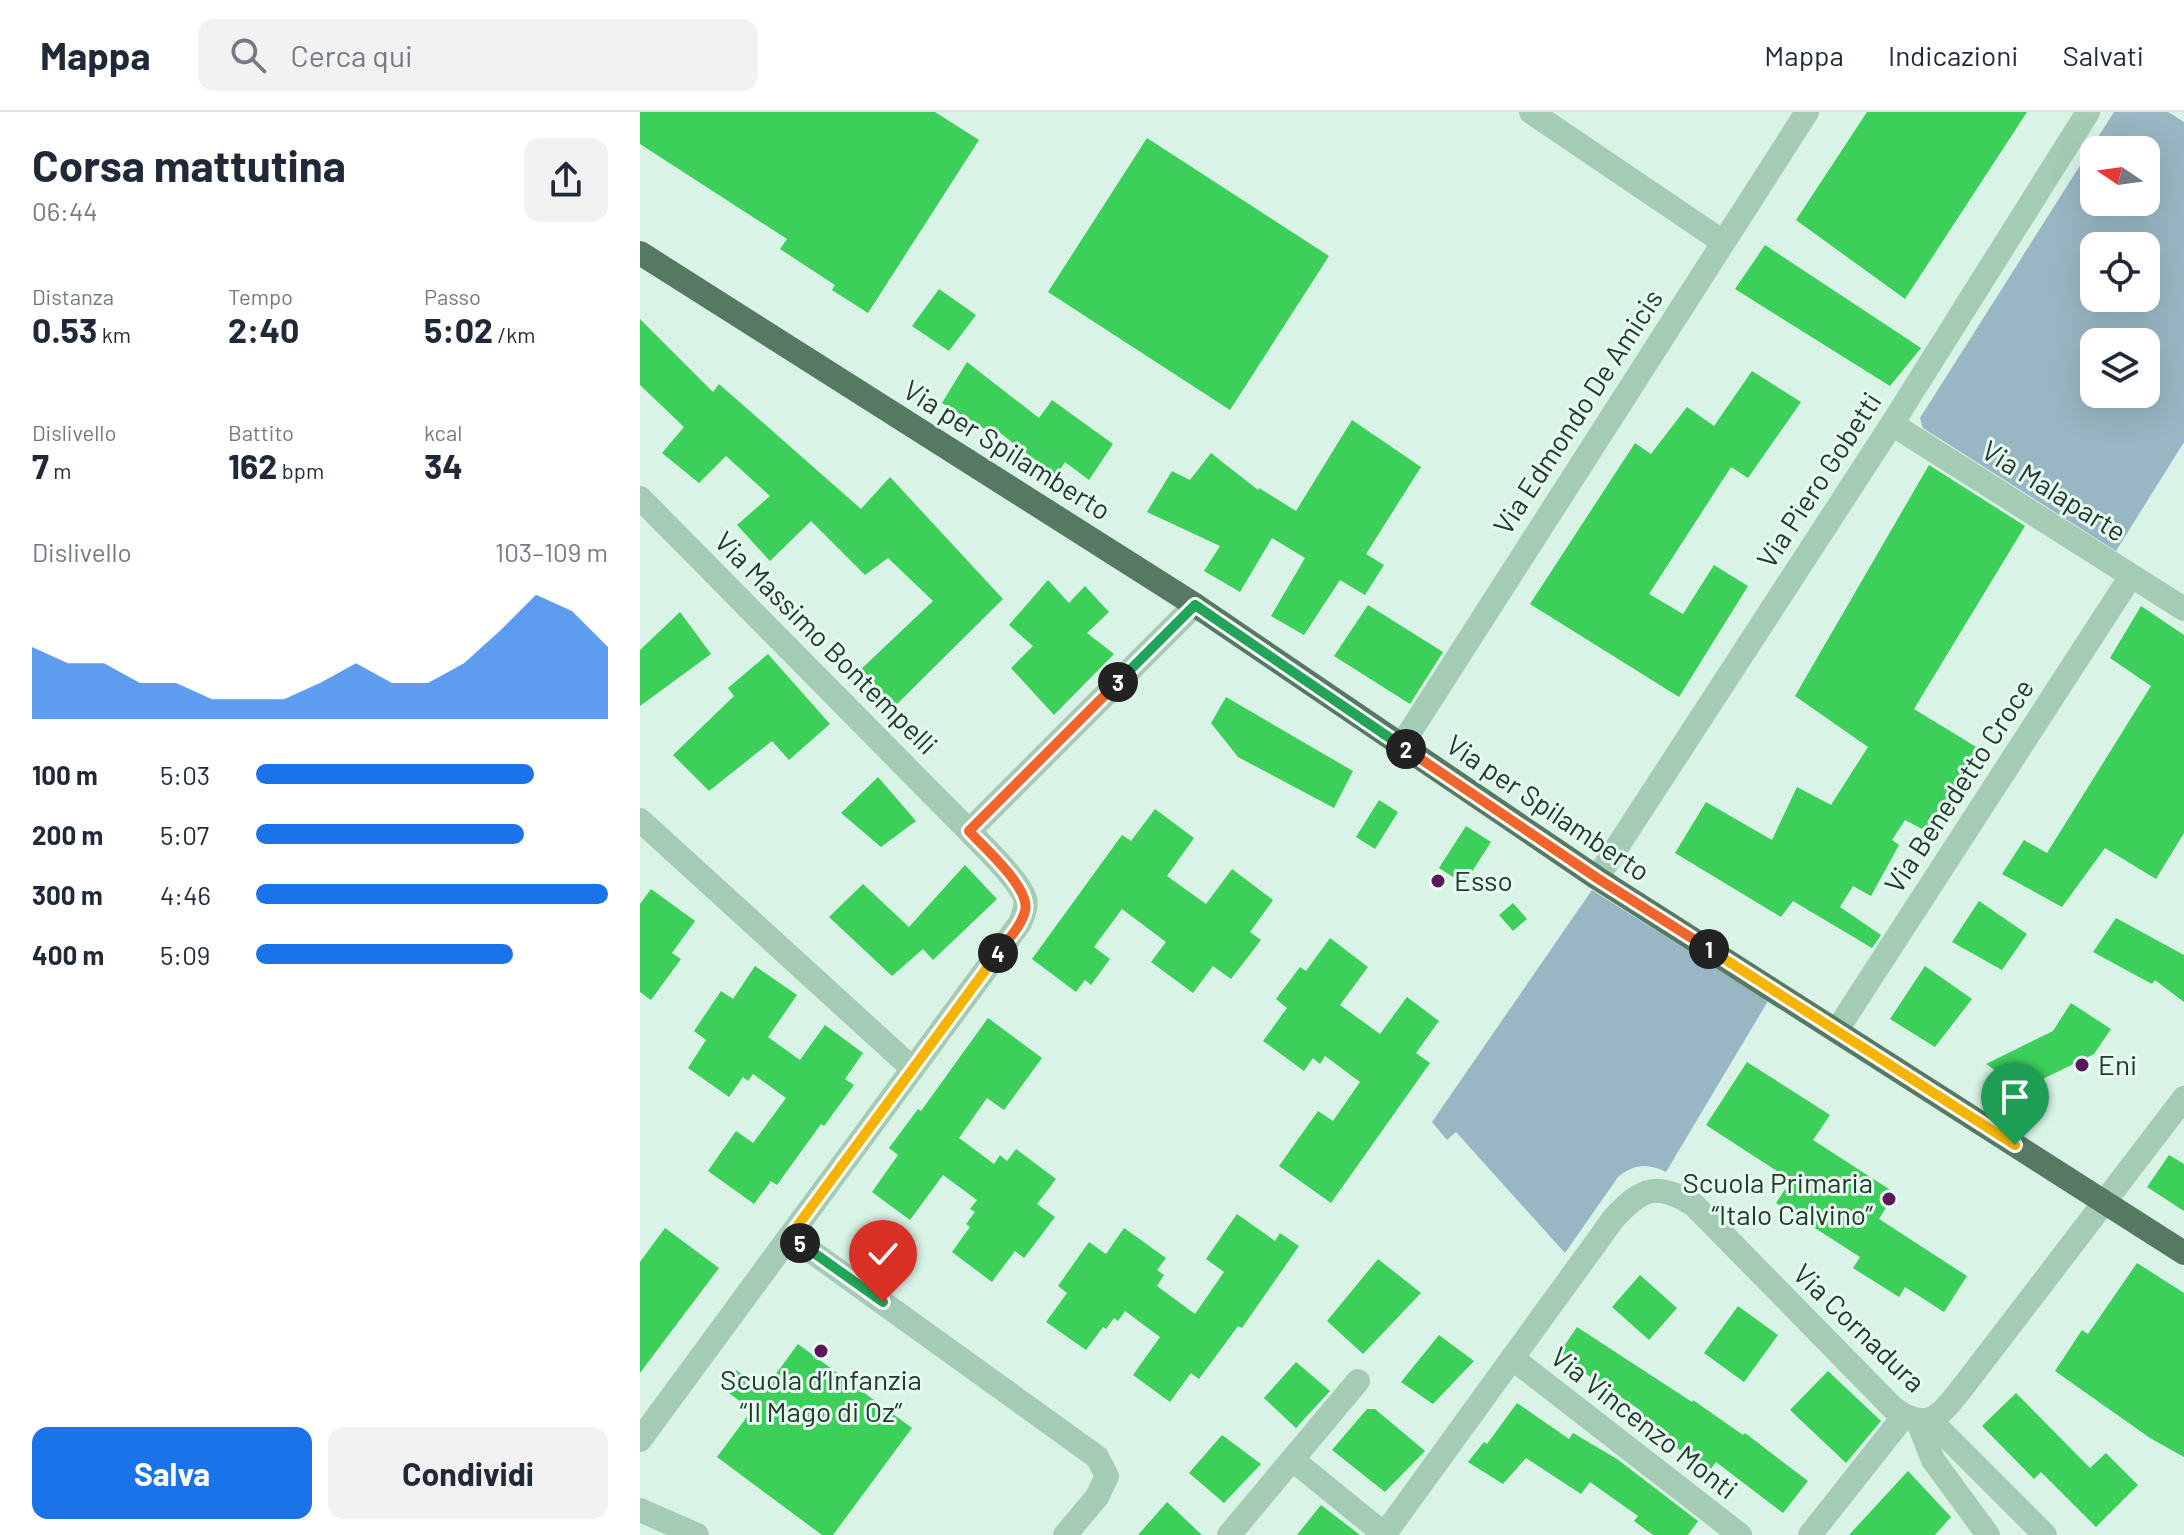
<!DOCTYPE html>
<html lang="it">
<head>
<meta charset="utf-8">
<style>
  body { margin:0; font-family:Barlow,sans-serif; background:#f2f2f3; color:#1f2937; height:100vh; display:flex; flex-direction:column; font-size:30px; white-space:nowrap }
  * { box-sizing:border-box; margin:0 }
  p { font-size:26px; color:#747a83 }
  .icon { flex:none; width:44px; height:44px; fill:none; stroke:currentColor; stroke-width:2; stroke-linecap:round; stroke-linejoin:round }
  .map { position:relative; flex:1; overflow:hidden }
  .panel { display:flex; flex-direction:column; background:#fff; width:640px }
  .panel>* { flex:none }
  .needle { width:52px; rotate:283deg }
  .controls { position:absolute; left:1440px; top:24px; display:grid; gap:16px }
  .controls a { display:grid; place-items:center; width:80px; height:80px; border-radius:16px; background:#fff; box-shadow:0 8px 32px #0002; font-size:40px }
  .pin { position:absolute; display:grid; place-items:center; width:68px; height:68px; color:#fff; margin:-82px -34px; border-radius:50% 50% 50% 0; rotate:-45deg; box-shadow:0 0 8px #0007 }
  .pin .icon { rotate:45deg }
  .km { position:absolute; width:40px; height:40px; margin:-20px; border-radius:50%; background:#222; color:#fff; font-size:22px; line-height:40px; text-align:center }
  .round { display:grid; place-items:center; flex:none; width:84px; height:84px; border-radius:16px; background:#f2f2f3 }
  .overview { display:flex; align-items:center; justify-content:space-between; height:136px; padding:0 32px }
  h1 { font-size:44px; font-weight:700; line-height:60px }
  .stats { display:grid; grid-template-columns:repeat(3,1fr); gap:12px; height:136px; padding:8px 32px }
  .stats div { display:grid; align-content:center }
  .stats b { font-size:34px; font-weight:700 }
  .stats small { font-size:22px; font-weight:400 }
  .stats p { font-size:22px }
  .chart { height:224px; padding:16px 32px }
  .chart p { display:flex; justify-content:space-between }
  .chart svg { width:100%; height:144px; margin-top:8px; fill:#1a73e8; opacity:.7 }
  .primary-button { display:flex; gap:16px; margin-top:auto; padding:16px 32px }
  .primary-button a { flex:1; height:92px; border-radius:16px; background:#1a73e8; color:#fff; font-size:32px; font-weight:700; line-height:92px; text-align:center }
  .primary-button a+a { background:#f2f2f3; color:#1f2937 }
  ul { padding:0 32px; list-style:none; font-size:26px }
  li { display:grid; grid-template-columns:128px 96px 1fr; align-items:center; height:60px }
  li i { height:20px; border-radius:10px; background:#1a73e8 }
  header { display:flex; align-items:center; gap:48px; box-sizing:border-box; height:112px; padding:0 40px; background:#fff; border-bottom:2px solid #e0e1e3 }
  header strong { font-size:38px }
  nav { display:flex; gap:44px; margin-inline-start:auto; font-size:28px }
  .search { width:560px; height:72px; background:#f2f2f3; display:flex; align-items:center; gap:20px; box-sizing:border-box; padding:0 28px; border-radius:16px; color:#747a83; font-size:30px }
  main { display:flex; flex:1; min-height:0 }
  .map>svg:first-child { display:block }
  .green { fill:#98b6c3; fill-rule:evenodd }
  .building { fill:#3ccf5a }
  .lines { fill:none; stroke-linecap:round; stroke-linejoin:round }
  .minor { stroke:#a4ccb5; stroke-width:24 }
  .major { stroke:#567a61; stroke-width:24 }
  .split-1-casing { stroke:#fff; stroke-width:16 }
  .split-2-casing { stroke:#fff; stroke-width:16 }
  .split-3-casing { stroke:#fff; stroke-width:16 }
  .split-4-casing { stroke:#fff; stroke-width:16 }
  .split-5-casing { stroke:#fff; stroke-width:16 }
  .split-6-casing { stroke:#fff; stroke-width:16 }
  .split-1 { stroke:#f5b400; stroke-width:10 }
  .split-2 { stroke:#f0652b; stroke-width:10 }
  .split-3 { stroke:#22a559; stroke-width:10 }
  .split-4 { stroke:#f0652b; stroke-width:10 }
  .split-5 { stroke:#f5b400; stroke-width:10 }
  .split-6 { stroke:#22a559; stroke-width:10 }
  .poi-dot { fill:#5c195a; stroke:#e6fbf0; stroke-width:3 }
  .labels { text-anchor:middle; stroke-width:6; stroke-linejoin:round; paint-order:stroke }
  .street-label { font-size:28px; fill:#26372b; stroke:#e6fbf0 }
  .poi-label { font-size:28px; fill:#26372b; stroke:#e6fbf0; text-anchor:start }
</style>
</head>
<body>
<header>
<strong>Mappa</strong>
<div class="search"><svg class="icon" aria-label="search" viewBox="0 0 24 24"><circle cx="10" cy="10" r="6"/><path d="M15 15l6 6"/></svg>Cerca qui</div>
<nav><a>Mappa</a><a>Indicazioni</a><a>Salvati</a></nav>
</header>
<main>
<section class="panel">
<div class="overview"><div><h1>Corsa mattutina</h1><p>06:44</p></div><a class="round"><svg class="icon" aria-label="share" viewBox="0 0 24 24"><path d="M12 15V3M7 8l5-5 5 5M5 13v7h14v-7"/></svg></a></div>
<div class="stats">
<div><p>Distanza</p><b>0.53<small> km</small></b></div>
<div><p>Tempo</p><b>2:40</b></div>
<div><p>Passo</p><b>5:02<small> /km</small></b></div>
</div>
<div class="stats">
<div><p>Dislivello</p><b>7<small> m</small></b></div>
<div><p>Battito</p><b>162<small> bpm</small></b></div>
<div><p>kcal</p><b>34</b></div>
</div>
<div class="chart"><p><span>Dislivello</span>103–109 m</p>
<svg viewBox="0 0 160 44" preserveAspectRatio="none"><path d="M0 44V22L10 27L20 27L30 33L40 33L50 38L60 38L70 38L80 33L90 27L100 33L110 33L120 27L130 17L140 6L150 11L160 22V44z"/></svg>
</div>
<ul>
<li><b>100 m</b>5:03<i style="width:79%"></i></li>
<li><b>200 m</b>5:07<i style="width:76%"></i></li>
<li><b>300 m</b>4:46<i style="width:100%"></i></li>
<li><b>400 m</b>5:09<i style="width:73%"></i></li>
</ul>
<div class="primary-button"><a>Salva</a><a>Condividi</a></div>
</section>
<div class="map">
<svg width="1544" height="1423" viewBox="0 0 1544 1423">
  <rect width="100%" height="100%" fill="#d9f3e6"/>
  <path class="green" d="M1474 0H1528L1544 10V330L1476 439 1283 316 1280 306ZM1454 38H1506V90H1454ZM1454 134H1506V186H1454ZM1454 230H1506V282H1454Z
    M952 778 1128 889 1026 1060C1007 1051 994 1052 978 1065L925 1141 816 1020 807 1028 792 1010Z"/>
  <path class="building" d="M0 0H295L339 28 228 201 192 178 195 173 140 137 147 127 0 32Z
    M1227 0H1387L1265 187 1156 108Z
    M507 26 689 144 590 298 408 180Z
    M1125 133 1281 236 1250 274 1095 177Z
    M299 177 336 203 309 239 272 214Z
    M0 207 73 280 79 272 221 397 250 365 363 487 255 594 218 560 293 489 248 446 225 463 171 409 130 449 97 413 130 384 86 344 59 371 22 341 44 315 0 273Z
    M327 250 399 306 412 288 473 332 449 368 425 350 416 364 359 320 356 324 302 291Z
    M1112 259 1161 290 1108 366 1091 355 1009 482 1043 502 1074 453 1108 474 1039 585 890 492 995 331 1011 342 1047 295 1074 314Z
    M712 308 781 355 726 442 744 453 725 483 700 468 664 523 631 504 665 446 632 426 600 480 564 459 580 434 507 400 532 359 550 368 571 341 618 378 619 376 656 399Z
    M1289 353 1385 414 1274 597 1338 636 1288 720 1265 708 1252 728 1259 733 1231 784 1213 774 1200 795 1241 823 1232 836 1153 789 1141 805 1035 741 1066 690 1132 728 1157 675 1191 693 1228 635 1155 584Z
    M408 468 429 491 445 474 469 500 447 521 474 542 414 603 371 556 393 534 369 513Z
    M728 493 803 540 770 592 694 544Z
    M1501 494 1544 523V721L1516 767 1465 736 1422 795 1362 762 1384 728 1407 741 1511 574 1470 546Z
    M40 500 71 542 0 594V538Z
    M128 542 190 612 149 648 132 629 69 679 33 643 94 584 88 576Z
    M586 585 713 659 694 696 598 645 571 611Z
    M238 665 276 709 241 735 201 701Z
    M739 688 758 700 735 737 716 725Z
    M515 697 554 726 527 764 566 792 592 757 633 788 610 820 621 828 591 867 573 854 553 881 511 850 526 830 482 797 454 835 470 847 451 873 445 868 436 880 392 847 482 723 491 729Z
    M826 714 851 730 824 772 799 756Z
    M325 753 357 787 293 848 283 837 252 864 189 805 223 772 269 815Z
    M11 777 55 809 32 841 41 847 11 888 0 880V792Z
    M1339 789 1387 822 1362 858 1312 830Z
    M873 791 887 807 873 819 859 803Z
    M1476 806 1544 843V890L1515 868 1512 872 1453 840Z
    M690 826 728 855 700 893 740 922 767 885 799 909 776 941 790 951 691 1091 639 1054 678 999 693 1009 720 970 685 944 680 952 673 946 664 959 623 929 647 896 636 887 660 855 666 859Z
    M115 854 157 883 128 925 160 948 185 913 223 941 205 967 214 973 184 1014 181 1012 137 1073 131 1069 114 1092 68 1059 96 1019 113 1031 146 986 113 962 108 969 103 965 89 985 48 956 66 928 54 919 81 879 93 887Z
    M1285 854 1332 887 1295 935 1250 907Z
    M1431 891 1471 917 1454 942 1382 977 1346 952 1413 919Z
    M348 906 402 946 364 998 347 986 319 1026 354 1052 360 1043 367 1049 376 1037 416 1067 397 1092 415 1105 384 1146 375 1139 352 1170 312 1140 330 1115 326 1112 335 1100 330 1097 337 1088 303 1063 270 1108 232 1080 258 1043 249 1036 278 997 281 999Z
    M1107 950 1190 1003 1173 1028 1255 1081 1239 1107 1327 1164 1304 1200 1265 1175 1259 1185 1213 1156 1220 1145 1136 1091 1151 1068 1066 1013Z
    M1529 1043 1544 1052V1099L1507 1075Z
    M597 1102 635 1129 640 1121 659 1134 602 1216 598 1214 559 1267 551 1261 530 1290 493 1263 520 1225 485 1199 478 1209 474 1206 466 1217 463 1215 446 1238 406 1210 427 1181 418 1174 449 1130 466 1142 484 1116 526 1146 517 1158 524 1163 517 1174 555 1202 584 1160 566 1147Z
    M25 1116 79 1156 0 1261V1150Z
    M738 1147 781 1181 723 1242 687 1209Z
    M1497 1151 1544 1181V1345L1510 1326 1415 1259 1442 1218 1448 1222Z
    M1000 1163 1037 1196 1009 1228 972 1195Z
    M1098 1194 1138 1223 1104 1270 1064 1241Z
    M937 1215 1052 1290 1053 1288 1103 1323 1105 1321 1168 1369 1143 1401 1076 1350 1069 1359 995 1306 1000 1298 918 1243Z
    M799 1223 834 1249 793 1292 761 1270Z
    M158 1232 272 1316 193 1423H182L77 1345 112 1298 82 1276 96 1258 124 1278Z
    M656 1250 690 1279 656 1316 624 1286Z
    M1188 1259 1241 1309 1206 1351 1150 1298Z
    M1376 1281 1450 1356 1466 1341 1498 1373 1456 1415 1401 1360 1394 1367 1342 1314Z
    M877 1291 929 1327 933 1321 977 1347 1058 1409 1048 1423H1013L994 1409 998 1404 950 1370 941 1382 886 1346 863 1372 828 1350 844 1330 847 1332Z
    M727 1297H735L785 1339 745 1380 692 1338Z
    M582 1323 621 1352 584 1391 549 1361Z
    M1268 1359 1311 1405 1295 1423H1209Z
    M527 1390 562 1423H498Z
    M681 1393 720 1423H657Z"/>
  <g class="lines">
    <path class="minor" d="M891 0 1083 130
      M1252 312 1544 497
      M0 386 329 719C342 733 381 770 385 787 387 795 383 803 380 811L0 1328
      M761 634 1167 0
      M0 708 273 957
      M329 719 555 493
      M957 766 1252 312 1448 0
      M1197 918 1491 464
      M150 1124 457 1345 467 1364 457 1385 425 1423
      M872 1246 1100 1423
      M1290 1308 1405 1423
      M1278 1310 1293 1348 1348 1423
      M653 1348 744 1422
      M0 1398 57 1423
      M589 1423 718 1269
      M744 1423 974 1106C1003 1075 1017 1070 1054 1093L1253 1296C1290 1323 1302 1301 1326 1271L1544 986
      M1170 1423 1264 1304"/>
    <path class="major" d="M0 141 555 493 957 766 1544 1141"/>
  </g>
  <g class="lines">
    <defs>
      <path id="split-1" d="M1069 837 1375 1033"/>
      <path id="split-2" d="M766 637 957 766 1069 837"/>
      <path id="split-3" d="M478 570 555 493 766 637"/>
      <path id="split-4" d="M358 841C367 828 381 815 385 799 391 776 344 736 329 719L478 570"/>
      <path id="split-5" d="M160 1131 150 1124 358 841"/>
      <path id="split-6" d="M160 1131 243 1190"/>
    </defs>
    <use href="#split-1" class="split-1-casing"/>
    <use href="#split-2" class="split-2-casing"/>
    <use href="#split-3" class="split-3-casing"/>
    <use href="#split-4" class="split-4-casing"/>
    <use href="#split-5" class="split-5-casing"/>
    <use href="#split-6" class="split-6-casing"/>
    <use href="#split-1" class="split-1"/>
    <use href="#split-2" class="split-2"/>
    <use href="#split-3" class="split-3"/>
    <use href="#split-4" class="split-4"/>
    <use href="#split-5" class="split-5"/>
    <use href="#split-6" class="split-6"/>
  </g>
  <g class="poi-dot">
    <circle cx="798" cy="769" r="8"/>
    <circle cx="1442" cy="953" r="8"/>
    <circle cx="1249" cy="1087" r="8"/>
    <circle cx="181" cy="1239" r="8"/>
  </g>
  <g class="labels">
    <g class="street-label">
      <text transform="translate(938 300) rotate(-57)" y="10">Via Edmondo De Amicis</text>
      <text transform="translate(367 338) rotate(32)" y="10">Via per Spilamberto</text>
      <text transform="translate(1179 368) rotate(-57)" y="10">Via Piero Gobetti</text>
      <text transform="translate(1414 379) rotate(32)" y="10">Via Malaparte</text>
      <text transform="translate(186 531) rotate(45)" y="10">Via Massimo Bontempelli</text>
      <text transform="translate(1319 674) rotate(-57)" y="10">Via Benedetto Croce</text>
      <text transform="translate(908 696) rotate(34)" y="10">Via per Spilamberto</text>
      <text transform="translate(1219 1216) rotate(44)" y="10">Via Cornadura</text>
      <text transform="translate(1004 1311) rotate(38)" y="10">Via Vincenzo Monti</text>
    </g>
    <g class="poi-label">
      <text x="814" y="779">Esso</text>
      <text x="1458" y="963">Eni</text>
      <text x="1233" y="1081" text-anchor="end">Scuola Primaria<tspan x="1233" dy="32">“Italo Calvino”</tspan></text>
      <text x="181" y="1278" text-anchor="middle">Scuola d’Infanzia<tspan x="181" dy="32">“Il Mago di Oz”</tspan></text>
    </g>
  </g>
</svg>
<div class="controls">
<a><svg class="needle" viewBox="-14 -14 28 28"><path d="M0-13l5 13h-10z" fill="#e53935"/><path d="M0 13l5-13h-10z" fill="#747a83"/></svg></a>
<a><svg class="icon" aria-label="locate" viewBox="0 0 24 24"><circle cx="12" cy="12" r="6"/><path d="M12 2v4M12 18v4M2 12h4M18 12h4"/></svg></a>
<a><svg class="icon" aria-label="layers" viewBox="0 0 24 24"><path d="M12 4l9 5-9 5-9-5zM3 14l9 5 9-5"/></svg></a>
</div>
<div class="pin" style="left:1375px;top:1033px;background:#1e9e55"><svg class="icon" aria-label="arrive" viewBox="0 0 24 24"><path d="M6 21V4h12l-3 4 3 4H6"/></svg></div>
<div class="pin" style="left:243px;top:1190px;background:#d93025"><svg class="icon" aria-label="check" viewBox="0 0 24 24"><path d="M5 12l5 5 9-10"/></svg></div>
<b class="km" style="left:1069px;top:837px">1</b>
<b class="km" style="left:766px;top:637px">2</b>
<b class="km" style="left:478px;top:570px">3</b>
<b class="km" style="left:358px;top:841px">4</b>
<b class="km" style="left:160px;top:1131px">5</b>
</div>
</main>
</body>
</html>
